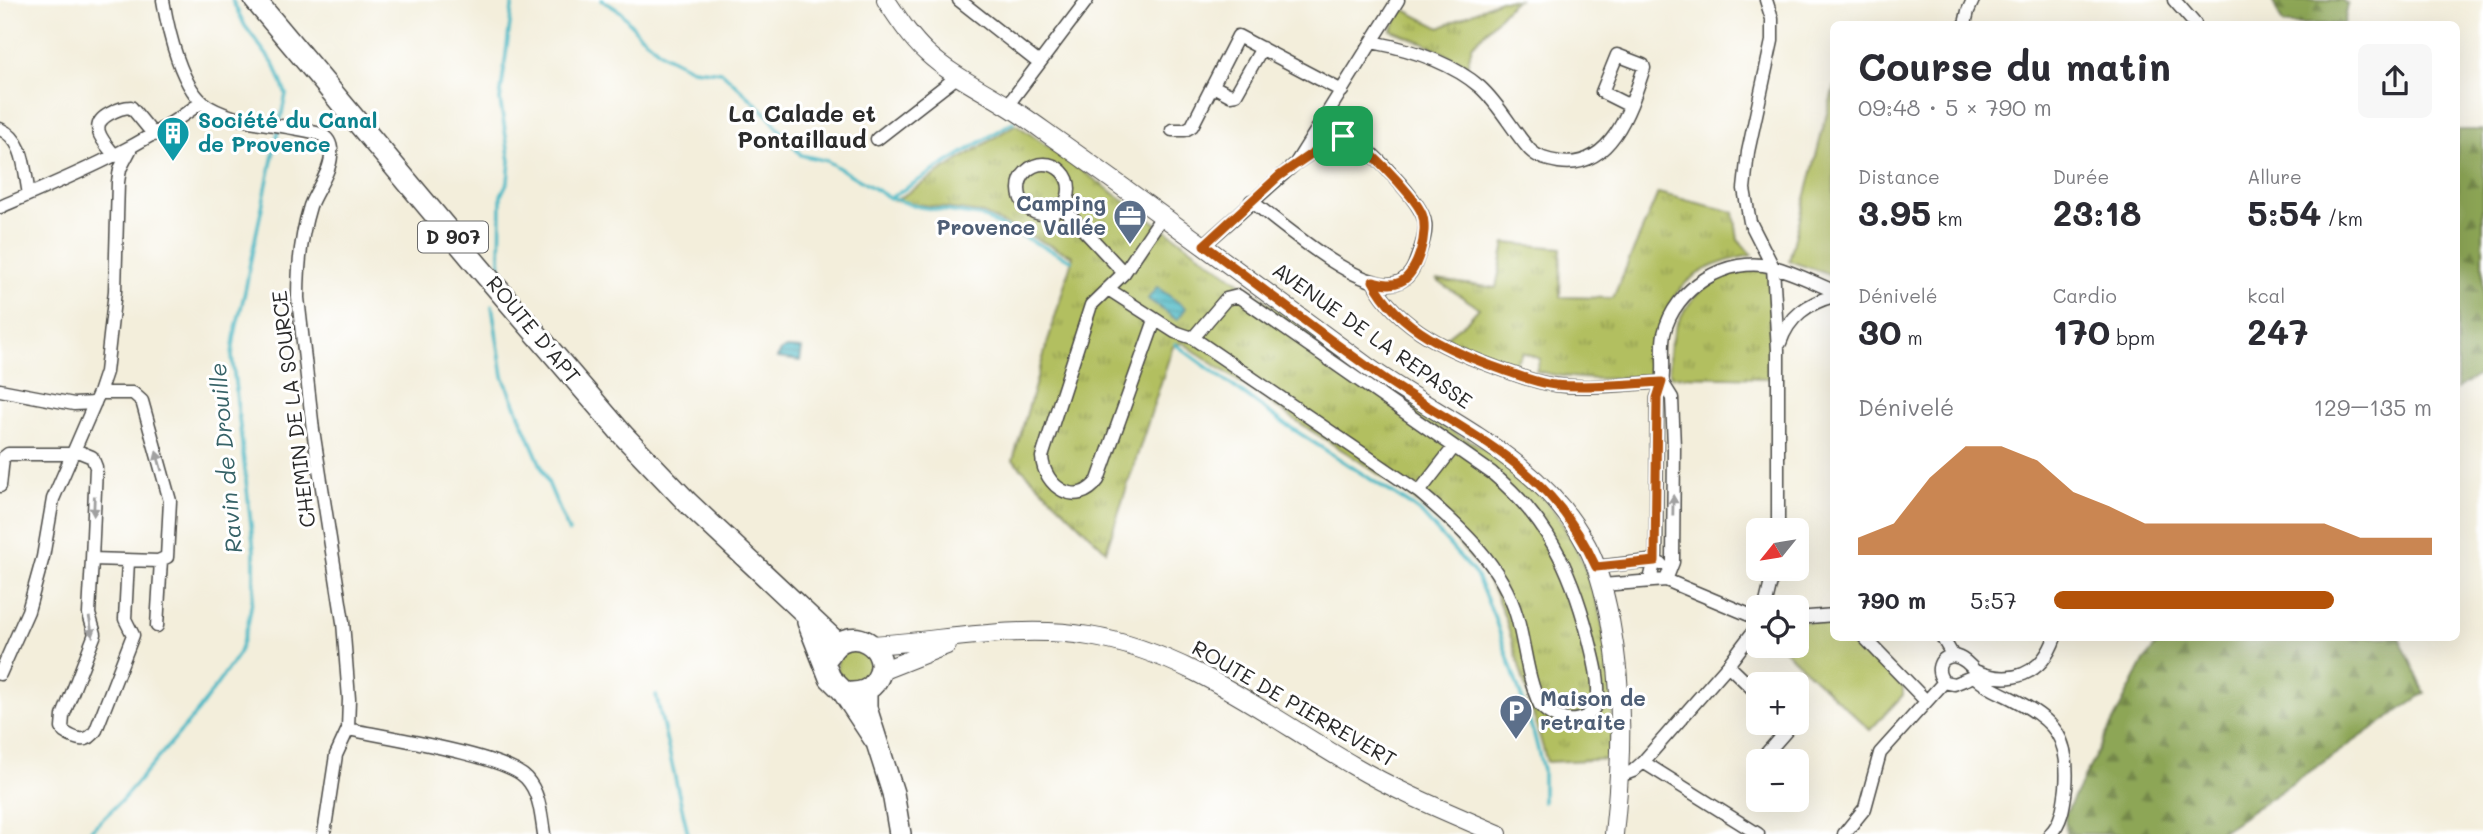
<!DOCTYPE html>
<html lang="fr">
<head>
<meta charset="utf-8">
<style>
  body { margin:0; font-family:Mali,sans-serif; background:#f7f7f7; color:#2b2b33; height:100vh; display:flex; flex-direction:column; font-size:26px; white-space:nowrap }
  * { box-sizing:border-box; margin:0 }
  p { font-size:23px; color:#7c7c81 }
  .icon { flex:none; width:38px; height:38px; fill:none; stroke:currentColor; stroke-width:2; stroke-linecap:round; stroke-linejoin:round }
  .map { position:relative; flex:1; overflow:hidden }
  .sheet { position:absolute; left:1830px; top:21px; width:630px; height:620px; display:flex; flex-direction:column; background:#fff; border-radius:10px; box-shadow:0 7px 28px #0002 }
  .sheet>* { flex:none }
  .needle { width:46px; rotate:240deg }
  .tools { position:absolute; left:1746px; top:518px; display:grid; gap:14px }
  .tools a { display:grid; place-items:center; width:63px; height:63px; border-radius:10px; background:#fff; box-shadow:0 7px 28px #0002; font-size:35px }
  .pin { position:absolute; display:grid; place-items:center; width:60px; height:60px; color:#fff; margin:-30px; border-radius:14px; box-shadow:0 4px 10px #0006 }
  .round { display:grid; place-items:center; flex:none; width:74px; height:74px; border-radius:10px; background:#f7f7f7 }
  .overview { display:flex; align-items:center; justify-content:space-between; height:119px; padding:0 28px }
  h1 { font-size:38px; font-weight:800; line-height:52px }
  .stats { display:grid; grid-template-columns:repeat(3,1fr); gap:10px; height:119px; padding:7px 28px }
  .stats div { display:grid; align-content:center }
  .stats b { font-size:35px; font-weight:800 }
  .stats small { font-size:19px; font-weight:400 }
  .stats p { font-size:19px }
  .chart { height:196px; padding:14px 28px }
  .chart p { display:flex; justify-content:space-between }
  .chart svg { width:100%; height:126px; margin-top:7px; fill:#b45309; opacity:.7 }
  ul { padding:0 28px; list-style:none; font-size:23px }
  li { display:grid; grid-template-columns:112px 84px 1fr; align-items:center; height:52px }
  li i { height:18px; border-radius:9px; background:#b45309 }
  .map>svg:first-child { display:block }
  .grass { fill:#b2bf61; stroke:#6e7546; stroke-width:2 }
  .forest { fill:url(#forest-firs); stroke:#5c6841; stroke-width:2 }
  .park { fill:url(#park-tufts); stroke:#6e7546; stroke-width:2 }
  .water { fill:url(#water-rules); stroke:#3a7278; stroke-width:2 }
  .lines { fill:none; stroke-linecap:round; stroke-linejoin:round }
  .stream { stroke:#4ab8c4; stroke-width:3.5 }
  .street-casing { stroke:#494845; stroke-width:15 }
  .secondary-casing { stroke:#494845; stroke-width:20 }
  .primary-casing { stroke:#494845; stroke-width:24 }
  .street { stroke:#fff; stroke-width:12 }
  .secondary { stroke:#fff; stroke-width:18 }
  .primary { stroke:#fff; stroke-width:21 }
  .oneway { fill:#a0a0a0 }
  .route-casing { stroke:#fff; stroke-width:14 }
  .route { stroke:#b45309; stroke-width:9 }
  .labels { text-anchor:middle; stroke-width:6; stroke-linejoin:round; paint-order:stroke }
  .shield { fill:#fff; stroke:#6b6b6b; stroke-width:2 }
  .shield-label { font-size:19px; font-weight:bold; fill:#2b2b2b }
  .culture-label { font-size:21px; font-weight:bold; fill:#0d838f; stroke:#fff; text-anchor:start }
  .service-label { font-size:21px; font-weight:bold; fill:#4e5e75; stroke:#fff; text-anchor:end }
  .street-label { font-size:21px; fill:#2b2b2b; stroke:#fff }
  .neighbourhood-label { font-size:23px; font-weight:bold; fill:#2b2b2b; stroke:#fff }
  .water-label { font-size:23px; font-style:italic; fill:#376368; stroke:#fff }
</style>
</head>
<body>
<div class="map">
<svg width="2483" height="834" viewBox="0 0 2483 834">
  <defs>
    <pattern id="forest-firs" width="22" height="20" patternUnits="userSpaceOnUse" patternTransform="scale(1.75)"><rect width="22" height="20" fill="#8da657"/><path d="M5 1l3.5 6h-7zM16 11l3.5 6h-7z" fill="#738748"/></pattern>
    <pattern id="park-tufts" width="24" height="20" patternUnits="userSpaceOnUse" patternTransform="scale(1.75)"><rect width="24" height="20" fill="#b2bf61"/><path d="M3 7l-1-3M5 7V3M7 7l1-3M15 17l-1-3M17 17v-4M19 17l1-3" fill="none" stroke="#919b50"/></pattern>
    <pattern id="water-rules" width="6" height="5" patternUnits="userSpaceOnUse" patternTransform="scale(1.75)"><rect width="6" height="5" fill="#4ab8c4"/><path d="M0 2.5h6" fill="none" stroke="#3e969f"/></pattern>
  </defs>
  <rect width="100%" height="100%" fill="#fff"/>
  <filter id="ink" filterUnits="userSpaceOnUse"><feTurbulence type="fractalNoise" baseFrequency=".0143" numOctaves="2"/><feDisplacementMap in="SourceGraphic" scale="14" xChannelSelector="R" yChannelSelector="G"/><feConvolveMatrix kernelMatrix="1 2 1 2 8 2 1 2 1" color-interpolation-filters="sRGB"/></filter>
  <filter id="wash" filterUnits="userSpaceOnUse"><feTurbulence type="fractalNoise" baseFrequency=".00686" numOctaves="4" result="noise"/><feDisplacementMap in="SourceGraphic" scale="28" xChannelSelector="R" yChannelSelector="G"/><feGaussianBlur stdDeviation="1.57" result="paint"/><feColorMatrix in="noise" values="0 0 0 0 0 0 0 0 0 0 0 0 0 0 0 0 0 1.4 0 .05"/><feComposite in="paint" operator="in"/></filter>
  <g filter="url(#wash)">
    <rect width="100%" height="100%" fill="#f3eedb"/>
    <path class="grass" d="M1834 86V276L1789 261Z
      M1797 621 1834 622V637H1854L1903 687V695L1870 730 1780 646H1797Z
      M837 666a17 17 0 1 1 34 0a17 17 0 1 1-34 0Z"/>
    <path class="forest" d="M2272 0H2342L2348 5 2344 24H2283Z
      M2457 130H2483V372L2457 389Z
      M2163 637H2399L2425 693 2218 834H2066L2065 815 2144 661Z"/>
    <path class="park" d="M1500 0H1518L1511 4 1472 46 1467 66 1429 45 1391 30 1403 9 1440 28Z
      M1016 124 1444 427C1472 442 1502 456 1525 478 1585 535 1608 620 1612 700 1613 720 1610 740 1610 759L1547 762 1506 620 1495 593 1481 570 1449 532 1419 504 1402 490 1350 455 1310 430 1183 343 1175 344 1172 349 1106 551 1013 460 1073 256 981 213 895 201Z
      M1658 193 1734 212 1738 240 1752 255C1676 269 1660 302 1654 376 1613 380 1576 381 1536 371L1540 359 1523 352 1513 366 1445 338 1468 320 1479 308 1436 280 1496 288 1505 243 1561 248 1560 297 1613 298Z
      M1755 269 1765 271 1770 277V378L1671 376C1661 337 1690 288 1728 274 1736 271 1746 270 1755 269Z"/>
    <path class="water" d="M1157 287 1186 308 1177 320 1148 299Z
      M786 348 802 349 800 361 777 358 781 351Z"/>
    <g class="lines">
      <path class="stream" d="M602 0 621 12 638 33 664 55 692 69 722 72 764 111 801 155 827 161 890 198 920 207 980 216 1071 260
        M890 198 1013 122
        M500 275 501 195 508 181 510 161 500 100 513 0
        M492 306 503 376 569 532
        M1175 344 1285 424 1409 504 1421 513 1476 575 1494 616 1535 738 1543 770V802
        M656 695 688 834
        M87 834 121 801 199 710 239 653 248 624 254 589V551L232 356C234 323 246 299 249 268L286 94 275 66 245 26 232 0"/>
    </g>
  </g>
  <g filter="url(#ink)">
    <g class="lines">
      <defs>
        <path id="street" d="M163 0C168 30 181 91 209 107 242 126 285 123 320 134 329 138 332 146 331 156 330 173 316 190 310 206 301 235 298 267 298 298L313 430 343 622 349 699 348 729 336 755 324 834
          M959 0 1039 63
          M1766 0 1772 19V41L1748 152 1744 189 1750 222 1773 267 1778 350V530
          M2174 0 2195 24
          M1965 24 1968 11 1973 0
          M1372 42C1409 49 1451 62 1480 87 1500 105 1512 130 1530 150 1538 158 1548 160 1559 162 1612 170 1631 107 1644 68L1643 65 1617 55 1602 92 1626 104 1631 102
          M1213 86 1230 95 1236 94 1262 48
          M1007 106 1087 0
          M0 129C25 140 24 170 29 194
          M1172 130H1185L1192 126 1238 36 1342 91
          M877 139 958 76
          M115 156C104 142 87 126 109 114 116 110 123 107 131 107L154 135
          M1019 189a25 25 0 1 1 50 0a25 25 0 1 1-50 0Z
          M1251 201C1285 226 1345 280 1386 284 1400 285 1410 277 1415 264 1419 252 1427 236 1425 223 1422 201 1368 147 1349 136L1334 138 1296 163
          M0 207C70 177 140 148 202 102
          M1062 207 1124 273
          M1204 245 1296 163 1398 0
          M1373 281C1398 330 1455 353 1503 370 1520 376 1537 383 1555 385 1590 389 1627 384 1662 382
          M1108 289 1175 332 1193 338 1419 492C1459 526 1502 564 1517 617 1525 645 1527 678 1540 705 1559 727 1597 727 1598 692 1599 673 1592 653 1588 635 1570 567 1547 519 1492 473L1238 296 1226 299 1193 338
          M1155 320 1098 480C1077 509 1044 487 1042 457L1091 305 1124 273 1163 215
          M1780 343C1789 316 1808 303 1834 296
          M1662 382 1672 398 1674 447 1673 562 1666 580
          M0 390 74 404 95 403
          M75 450 92 457 96 467 92 559 158 561 167 557 170 501 142 401 133 393H99
          M0 486 3 458 8 454H74
          M1419 492 1454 447
          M92 559 89 614 95 634 63 716 62 728 64 732C76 740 88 744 96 730L133 635 125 619 128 561
          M1596 567 1649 561 1661 564
          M1650 580 1656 555 1657 398C1659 393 1662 388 1662 383 1665 367 1661 350 1664 334 1674 288 1728 255 1773 267 1794 272 1814 283 1834 291
          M1602 585 1666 580 1759 619
          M1765 607 1774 569
          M1797 618 1834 615
          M157 626 161 560
          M1864 637 1926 701
          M1942 637 1953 656
          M1953 656C1962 657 1971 665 1976 673L1974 676 1954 684 1944 682C1935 671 1938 658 1953 656Z
          M1728 665 1759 695
          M1975 671C2011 686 2042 675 2055 637
          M0 674 28 611 43 557 53 499 99 393 106 372 115 291 118 182 120 169 131 148
          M1974 676C1986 687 1997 691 2011 698 2056 721 2070 738 2066 788 2064 804 2062 823 2050 834
          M348 729C385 737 504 755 526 778 540 793 541 815 544 834
          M1765 755 1787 730 1785 723
          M1643 762 1758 834
          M1620 776 1633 771 1643 762 1728 665 1759 624
          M1844 834 1865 808 1880 753 1944 682"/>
        <path id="secondary" d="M886 0C898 18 910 37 926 52 949 74 979 88 1006 105 1026 117 1045 132 1064 145 1167 218 1267 293 1368 367 1445 422 1541 458 1587 546 1599 569 1605 595 1610 620 1624 694 1622 760 1614 834
          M872 645C944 641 1017 624 1089 636 1188 652 1269 717 1354 766 1400 793 1450 813 1498 834
          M881 671 947 645"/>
        <path id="primary" d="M255 0 478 266 623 435 688 503 838 644
          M808 622 830 678 842 690 875 740
          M829 655C848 619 897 649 876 681 871 689 862 693 852 693
          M866 690V708L893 793 900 834"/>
      </defs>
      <use href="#street" class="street-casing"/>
      <use href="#secondary" class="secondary-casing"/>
      <use href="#primary" class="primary-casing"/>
      <use href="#street" class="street"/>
      <use href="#secondary" class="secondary"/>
      <use href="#primary" class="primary"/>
    </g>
    <defs><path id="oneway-solid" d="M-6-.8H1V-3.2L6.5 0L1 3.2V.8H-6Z" transform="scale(1.75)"/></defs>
    <g class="oneway">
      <use href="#oneway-solid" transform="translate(159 461) rotate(-106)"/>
      <use href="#oneway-solid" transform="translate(1673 505) rotate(-89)"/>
      <use href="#oneway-solid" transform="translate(94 506) rotate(92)"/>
      <use href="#oneway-solid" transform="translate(91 627) rotate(80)"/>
    </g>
  </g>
  <g class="lines" filter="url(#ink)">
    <defs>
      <path id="route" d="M1343 136C1359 137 1416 197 1422 214 1429 231 1418 274 1400 282 1391 286 1382 283 1373 281 1398 330 1455 353 1503 370 1520 376 1537 383 1555 385 1590 388 1627 384 1662 382L1657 398 1655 561 1596 567C1550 464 1472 438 1385 379 1323 336 1264 289 1204 245L1279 176 1334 138Z"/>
    </defs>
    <use href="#route" class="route-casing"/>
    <use href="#route" class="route"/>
  </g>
  <defs>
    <symbol id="building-pin" viewBox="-11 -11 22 30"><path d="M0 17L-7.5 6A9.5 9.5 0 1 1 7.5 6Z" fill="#0f9aa8" stroke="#fff"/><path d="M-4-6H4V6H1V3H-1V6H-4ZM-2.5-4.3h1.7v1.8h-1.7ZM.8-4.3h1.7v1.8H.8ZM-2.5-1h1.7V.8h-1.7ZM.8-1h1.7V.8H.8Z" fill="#fff"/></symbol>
    <symbol id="office-pin" viewBox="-11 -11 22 30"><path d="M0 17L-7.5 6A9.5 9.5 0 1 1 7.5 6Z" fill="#5c6f8a" stroke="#fff"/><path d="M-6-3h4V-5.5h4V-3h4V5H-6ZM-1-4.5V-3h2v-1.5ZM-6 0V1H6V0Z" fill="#fff"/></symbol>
    <symbol id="parking-pin" viewBox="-11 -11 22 30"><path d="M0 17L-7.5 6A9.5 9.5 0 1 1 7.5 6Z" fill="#5c6f8a" stroke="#fff"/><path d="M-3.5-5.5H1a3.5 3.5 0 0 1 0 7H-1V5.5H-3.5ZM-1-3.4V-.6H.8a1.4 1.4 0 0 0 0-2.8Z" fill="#fff"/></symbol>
  </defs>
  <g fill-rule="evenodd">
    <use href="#building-pin" x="154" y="114" width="38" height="52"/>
    <use href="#office-pin" x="1111" y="197" width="38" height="52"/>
    <use href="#parking-pin" x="1497" y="692" width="38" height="52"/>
  </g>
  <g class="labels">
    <rect class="shield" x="418" y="221.5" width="70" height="31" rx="5"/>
    <g class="shield-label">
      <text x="453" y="244">D 907</text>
    </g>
    <g class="culture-label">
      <text x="198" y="128">Société du Canal<tspan x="198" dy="24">de Provence</tspan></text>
    </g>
    <g class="service-label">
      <text x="1106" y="211">Camping<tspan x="1106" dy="24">Provence Vallée</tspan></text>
      <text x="1540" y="706" text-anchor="start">Maison de<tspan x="1540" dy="24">retraite</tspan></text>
    </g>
    <g class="street-label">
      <text transform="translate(533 330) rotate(50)" y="7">ROUTE D'APT</text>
      <text transform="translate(1372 336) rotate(35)" y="7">AVENUE DE LA REPASSE</text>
      <text transform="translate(294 409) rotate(-97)" y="7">CHEMIN DE LA SOURCE</text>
      <text transform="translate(1294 704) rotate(30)" y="7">ROUTE DE PIERREVERT</text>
    </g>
    <g class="neighbourhood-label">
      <text x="802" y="122">La Calade et<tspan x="802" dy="26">Pontaillaud</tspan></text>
    </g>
    <g class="water-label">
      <text transform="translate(226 458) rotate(-95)" y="8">Ravin de Drouille</text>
    </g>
  </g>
</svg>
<div class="tools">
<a><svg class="needle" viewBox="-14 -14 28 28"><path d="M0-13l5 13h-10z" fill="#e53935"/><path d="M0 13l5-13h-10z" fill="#7c7c81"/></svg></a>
<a><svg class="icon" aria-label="locate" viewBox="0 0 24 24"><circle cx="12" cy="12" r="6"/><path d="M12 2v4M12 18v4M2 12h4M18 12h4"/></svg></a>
<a>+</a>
<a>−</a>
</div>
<div class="pin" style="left:1343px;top:136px;background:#1e9e55"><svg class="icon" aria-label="arrive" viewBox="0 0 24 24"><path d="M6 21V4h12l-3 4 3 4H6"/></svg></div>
<section class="sheet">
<div class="overview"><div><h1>Course du matin</h1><p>09:48 · 5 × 790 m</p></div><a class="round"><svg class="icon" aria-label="share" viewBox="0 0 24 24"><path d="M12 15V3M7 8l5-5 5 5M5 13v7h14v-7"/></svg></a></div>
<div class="stats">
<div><p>Distance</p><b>3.95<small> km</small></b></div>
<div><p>Durée</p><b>23:18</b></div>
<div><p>Allure</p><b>5:54<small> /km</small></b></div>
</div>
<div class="stats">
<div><p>Dénivelé</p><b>30<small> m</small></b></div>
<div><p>Cardio</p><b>170<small> bpm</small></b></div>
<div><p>kcal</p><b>247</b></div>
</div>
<div class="chart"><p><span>Dénivelé</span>129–135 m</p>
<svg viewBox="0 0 160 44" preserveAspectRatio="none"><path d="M0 44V38L10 33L20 17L30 6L40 6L50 11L60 22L70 27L80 33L90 33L100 33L110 33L120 33L130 33L140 38L150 38L160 38V44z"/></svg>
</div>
<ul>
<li><b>790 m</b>5:57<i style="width:74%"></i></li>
</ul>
</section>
</div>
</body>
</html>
